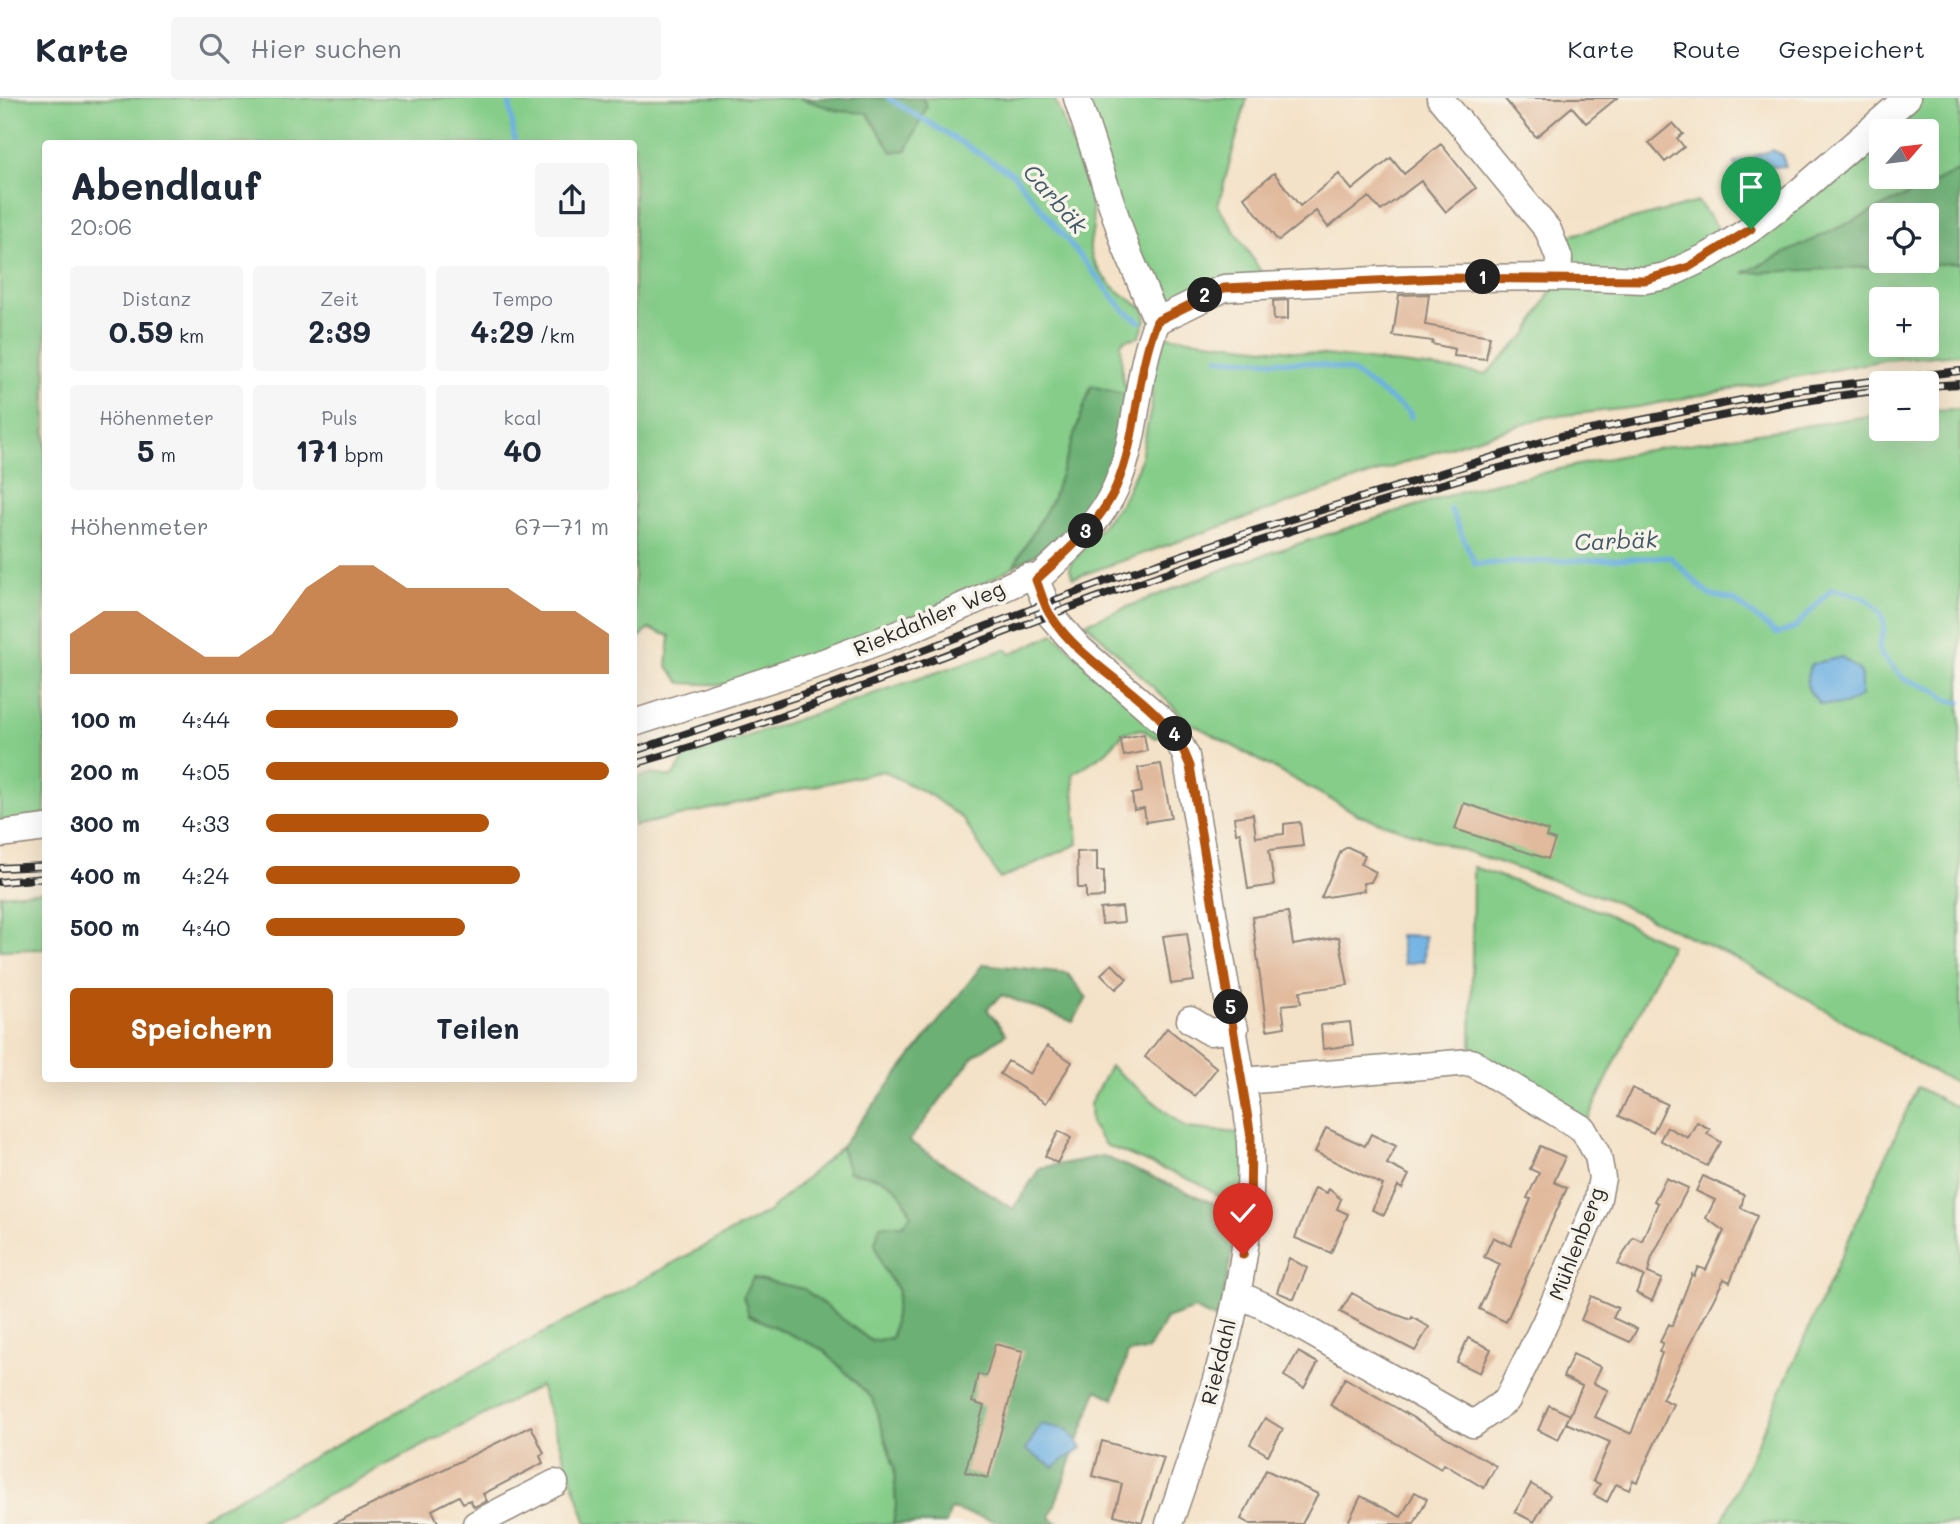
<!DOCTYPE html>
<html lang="de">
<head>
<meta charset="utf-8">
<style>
  body { margin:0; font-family:Mali,sans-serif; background:#f6f6f7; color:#1f2937; height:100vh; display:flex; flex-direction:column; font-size:26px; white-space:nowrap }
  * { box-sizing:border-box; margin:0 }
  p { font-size:23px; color:#747a83 }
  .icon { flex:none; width:38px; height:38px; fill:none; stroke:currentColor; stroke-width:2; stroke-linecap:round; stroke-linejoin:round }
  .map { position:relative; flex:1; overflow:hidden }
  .drawer { position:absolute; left:42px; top:42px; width:595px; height:942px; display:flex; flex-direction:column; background:#fff; border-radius:7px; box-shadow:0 7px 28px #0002 }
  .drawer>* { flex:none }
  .needle { width:46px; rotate:62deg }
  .buttons { position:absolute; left:1869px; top:21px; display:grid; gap:14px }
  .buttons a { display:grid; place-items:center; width:70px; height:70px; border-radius:7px; background:#fff; box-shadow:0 7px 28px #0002; font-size:35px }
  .pin { position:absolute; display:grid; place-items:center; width:60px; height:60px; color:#fff; margin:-72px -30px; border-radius:50% 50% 50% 0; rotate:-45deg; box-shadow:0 0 7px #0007 }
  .pin .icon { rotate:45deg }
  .km { position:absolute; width:35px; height:35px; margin:-18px; border-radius:50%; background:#222; color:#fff; font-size:19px; line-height:35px; text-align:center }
  .round { display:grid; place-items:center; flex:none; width:74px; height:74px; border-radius:7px; background:#f6f6f7 }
  .head { display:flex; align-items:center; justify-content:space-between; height:119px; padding:0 28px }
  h1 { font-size:38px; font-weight:800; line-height:52px }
  .stats { display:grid; grid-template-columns:repeat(3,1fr); gap:10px; height:119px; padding:7px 28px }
  .stats div { display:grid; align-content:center; border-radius:7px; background:#f6f6f7; text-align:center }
  .stats b { font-size:30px; font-weight:800 }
  .stats small { font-size:19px; font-weight:400 }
  .stats p { font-size:19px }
  .chart { height:196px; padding:14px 28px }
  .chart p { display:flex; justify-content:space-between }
  .chart svg { width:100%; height:126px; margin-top:7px; fill:#b45309; opacity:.7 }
  .button { display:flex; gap:14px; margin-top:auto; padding:14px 28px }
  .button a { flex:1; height:80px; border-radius:7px; background:#b45309; color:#fff; font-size:28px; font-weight:800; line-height:80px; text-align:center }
  .button a+a { background:#f6f6f7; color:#1f2937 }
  ul { padding:0 28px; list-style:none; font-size:23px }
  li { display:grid; grid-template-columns:112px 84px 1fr; align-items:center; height:52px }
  li i { height:18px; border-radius:9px; background:#b45309 }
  header { display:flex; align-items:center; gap:42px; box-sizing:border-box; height:98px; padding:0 35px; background:#fff; border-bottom:2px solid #e0e1e3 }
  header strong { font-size:33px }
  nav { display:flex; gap:38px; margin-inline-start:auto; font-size:24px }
  .search { width:490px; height:63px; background:#f6f6f7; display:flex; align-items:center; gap:18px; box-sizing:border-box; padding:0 24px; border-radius:7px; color:#747a83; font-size:26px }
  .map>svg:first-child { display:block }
  .green { fill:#85cd89; stroke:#587c5a; stroke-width:2; fill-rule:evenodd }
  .forest { fill:#6cb075; stroke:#4c6e50; stroke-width:2; fill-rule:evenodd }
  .water { fill:#6eb1e3; stroke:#4c6e87; stroke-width:2 }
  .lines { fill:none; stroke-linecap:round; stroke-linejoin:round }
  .stream { stroke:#6eb1e3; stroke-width:5 }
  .building { fill:#e1b99c }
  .minor-casing { stroke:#90867a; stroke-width:29 }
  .minor { stroke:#fff; stroke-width:26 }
  .rail-casing { stroke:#2b2b2b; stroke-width:8 }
  .rail { stroke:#f7f3e8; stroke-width:5; stroke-dasharray:16; stroke-linecap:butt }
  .route-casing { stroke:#fff; stroke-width:14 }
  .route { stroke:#b45309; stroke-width:9 }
  .labels { text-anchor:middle; stroke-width:7; stroke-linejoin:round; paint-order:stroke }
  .street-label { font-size:21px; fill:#2b2b2b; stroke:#f7f3e8 }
  .water-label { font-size:23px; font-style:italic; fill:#425a6b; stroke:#f7f3e8 }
</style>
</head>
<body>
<header>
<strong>Karte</strong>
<div class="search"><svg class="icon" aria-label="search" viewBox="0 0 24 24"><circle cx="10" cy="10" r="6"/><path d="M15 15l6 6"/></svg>Hier suchen</div>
<nav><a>Karte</a><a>Route</a><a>Gespeichert</a></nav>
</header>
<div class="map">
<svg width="1960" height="1426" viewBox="0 0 1960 1426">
  <rect width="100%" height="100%" fill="#f7f3e8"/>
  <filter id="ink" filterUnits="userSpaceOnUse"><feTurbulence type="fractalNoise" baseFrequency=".0143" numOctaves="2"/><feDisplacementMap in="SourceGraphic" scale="14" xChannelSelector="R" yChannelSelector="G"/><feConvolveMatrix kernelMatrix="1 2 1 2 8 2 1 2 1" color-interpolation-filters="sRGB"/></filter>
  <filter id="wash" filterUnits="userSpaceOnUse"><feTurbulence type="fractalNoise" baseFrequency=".00686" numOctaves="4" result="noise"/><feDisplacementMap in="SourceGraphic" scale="28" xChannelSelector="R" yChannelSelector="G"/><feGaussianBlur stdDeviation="1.57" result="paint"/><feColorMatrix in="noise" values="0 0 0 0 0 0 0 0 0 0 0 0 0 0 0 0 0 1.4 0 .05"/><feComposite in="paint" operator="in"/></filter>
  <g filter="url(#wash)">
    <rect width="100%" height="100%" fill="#f4e2c8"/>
    <path class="green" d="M0 0H1054C1069 39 1090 83 1093 124 1094 133 1089 143 1090 151 1094 177 1124 199 1144 210L1146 222 1139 239 1124 242 1121 246 1122 279 1128 297 1067 433 1013 469 942 509 727 587 681 585 667 568 670 538 649 531 634 544V46H46L45 720 0 726Z
      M1077 0H1247L1218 108 1266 181 1157 223Z
      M1907 0H1960V256L1885 262 1638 309 1548 319 1459 346 1073 480 1069 468 1122 403 1140 364 1152 304 1153 269 1165 238 1486 276 1528 235 1558 179 1553 142 1698 104 1729 145ZM1881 33H1927V79H1881ZM1881 117H1927V163H1881ZM1881 201H1927V247H1881Z
      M1960 311V987L1926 970 1733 859 1608 801 1361 718 1189 624 1086 525 1239 465 1468 391 1642 353 1881 316V331H1927V312Z
      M1054 536 1163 636 1155 640 1142 631 1124 635 1105 655 1073 676 1078 746 1000 781 963 721 930 697 883 673 634 728V680L651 676 672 679 686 659 1006 551 1011 556Z
      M1473 769 1605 815 1671 847 1583 1031 1471 964Z
      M45 793V851L0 852V797Z
      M1110 968 1186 1030 1250 1036 1249 1118 1200 1086 1105 1047 1091 1027 1090 1006Z
      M1917 989 1960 1011V1426H1721Z
      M841 1049 849 1074C884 1080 898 1081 911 1117L882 1168 898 1193 892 1240 871 1243 803 1191 753 1180 749 1217 822 1251 873 1301 894 1369 896 1408 893 1426H587L540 1288 271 1426H189L768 1114Z"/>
    <path class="forest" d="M799 0H922L927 8 907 52 892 54 867 15 839 13Z
      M1960 72V165L1743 175ZM1881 117H1927V163H1881Z
      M1091 288 1128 297C1122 347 1111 404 1068 436 1052 449 1031 458 1013 469L1052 402Z
      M983 866 1067 875 1087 900 1073 924 1002 897 987 911 1006 936 974 958 909 1043 1013 1111 1040 1070 1103 1058 1239 1116 1219 1223 1194 1211 1166 1221 1148 1252 1128 1255 1114 1301 1097 1292 1050 1420 1060 1426H1005L951 1411 946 1426H893L896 1408 894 1369 873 1301 822 1251 749 1217 743 1198 753 1180 804 1191 871 1243 892 1240 898 1193 882 1168 875 1145 880 1127H903L911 1117C898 1081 884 1080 849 1074L841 1049Z"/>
    <path class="water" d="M1772 52 1783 57 1785 68 1738 72 1734 65Z
      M1842 559 1861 574V598L1845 607 1820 606C1806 591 1803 586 1811 566Z
      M1399 837 1425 838 1424 863 1404 866Z
      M1041 1326 1068 1332 1082 1350 1053 1369 1026 1352Z"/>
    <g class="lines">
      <path class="stream" d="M509 0 515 46
        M888 0 1013 76 1124 212 1140 224
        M1218 260 1310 265 1351 273 1410 315 1411 319
        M1450 410 1475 466 1670 459 1709 497 1734 502 1777 536 1794 530 1832 491C1855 496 1882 500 1884 529 1884 536 1879 544 1879 551 1881 563 1897 569 1902 580L1935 592 1947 601 1960 604"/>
    </g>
    <g id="blocks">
      <path class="building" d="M1504 0H1617L1586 25 1572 9 1536 39Z
        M1673 25 1683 36 1677 40 1684 49 1665 64 1649 45Z
        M1441 46 1476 90 1446 114 1421 83 1381 113 1369 99 1328 129 1316 113 1278 143 1244 99 1274 75 1300 108 1339 76 1352 92 1391 60 1404 76Z
        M1429 196 1425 227 1490 238 1486 261 1454 258 1455 251 1432 246 1433 243 1393 238 1399 197Z
        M1288 202V221L1274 222 1273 203Z
        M1144 636 1147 653 1124 658 1120 641Z
        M1161 666 1171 720 1146 724 1144 710 1134 712 1132 696 1142 694 1138 670Z
        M1464 705 1548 733 1546 739 1555 742 1548 761 1455 731Z
        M1253 716 1256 739 1284 736V726L1300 724 1303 748 1269 752 1274 787 1248 791 1240 734 1236 735 1234 719Z
        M1348 749 1365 757 1361 766 1376 774 1371 784 1363 785 1364 793 1321 800 1341 753Z
        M1097 753V773H1104V799L1086 800V790H1078L1077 754Z
        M1122 809 1124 824 1102 826 1100 811Z
        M1288 814 1293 847 1339 839 1348 887 1300 893 1301 905 1282 907 1285 929 1267 932 1252 819Z
        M1187 835 1194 883 1171 886 1163 838Z
        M1112 866 1127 881 1116 891 1101 876Z
        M1350 924 1353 947 1323 951 1321 927Z
        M1167 930 1217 970 1195 998 1145 959Z
        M1047 948 1072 964 1046 1005 1000 976 1008 963 1030 976Z
        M1632 990 1667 1006 1653 1035 1619 1018Z
        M1697 1024 1710 1031 1707 1036 1721 1044 1707 1068 1660 1042 1667 1029 1688 1040Z
        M1326 1030 1365 1048 1371 1036 1396 1048 1387 1066 1409 1077 1402 1091 1398 1088 1384 1117 1372 1112 1383 1087 1315 1054Z
        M1059 1033 1071 1040 1057 1065 1045 1058Z
        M1540 1048 1565 1059 1554 1084 1567 1090 1506 1224 1479 1211 1500 1166 1484 1159 1493 1139 1511 1148 1531 1101 1527 1100 1539 1075 1530 1071Z
        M1703 1078 1744 1097 1741 1110 1757 1118 1730 1184 1724 1181 1662 1301 1673 1306 1637 1384 1633 1382 1629 1392 1616 1386 1607 1404 1594 1397 1600 1386 1593 1383 1610 1344 1566 1325 1570 1317 1558 1342 1538 1332 1549 1307 1570 1317 1582 1288 1563 1279 1573 1256 1601 1269 1593 1285 1608 1292 1595 1319 1631 1336 1662 1255 1659 1254 1663 1245 1660 1244 1669 1226 1672 1228 1692 1176 1694 1178 1698 1169 1706 1172 1724 1133 1706 1120 1715 1102 1696 1093Z
        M1666 1080 1688 1090 1652 1159 1648 1175 1662 1181 1652 1203 1636 1195 1644 1178 1618 1166 1633 1139 1642 1143 1658 1105 1654 1103Z
        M1315 1090 1327 1095 1329 1091 1341 1101 1337 1111 1348 1116 1331 1155 1295 1140Z
        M1289 1160 1307 1170 1294 1201 1277 1194Z
        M1352 1195 1379 1210 1411 1222 1412 1219 1429 1229 1415 1253 1340 1214Z
        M1591 1198 1618 1210 1613 1220 1637 1231 1630 1244 1581 1222Z
        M1468 1240 1491 1251 1480 1275 1457 1264Z
        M995 1246 1023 1253 988 1380 965 1374 984 1308 972 1304 978 1276 986 1278Z
        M1298 1254 1318 1265 1304 1290 1284 1278Z
        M1345 1280 1496 1368 1484 1390 1444 1366 1441 1371 1330 1307Z
        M1265 1320 1283 1331 1268 1357 1250 1346Z
        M531 1328 544 1355 540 1358 543 1365 483 1396 487 1403 474 1409 470 1402 463 1405 459 1398 432 1412 439 1426H333Z
        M1102 1343 1164 1360 1142 1424 1114 1417 1122 1386 1093 1378Z
        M1266 1372 1318 1396 1302 1426H1250L1241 1421Z
        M1531 1386 1550 1397 1534 1424 1515 1414Z
        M1415 1394 1427 1401 1414 1426H1347L1361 1398 1401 1419Z"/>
    </g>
  </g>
  <g filter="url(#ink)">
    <use href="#blocks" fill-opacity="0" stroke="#90867a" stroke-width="2"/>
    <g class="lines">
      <defs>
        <path id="minor" d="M1440 0 1548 132 1559 160 1558 179
          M1157 223 1224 190 1393 181 1558 179 1645 182 1666 178 1710 157 1751 131 1799 94 1907 0
          M1036 482 1051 518 1080 551 1164 624 1174 635 1186 658 1247 1011C1265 1150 1214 1296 1169 1426
          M1036 482C1065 455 1100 426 1116 389 1139 336 1135 277 1157 223L1126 150 1077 0
          M634 625 824 564 914 530 1028 479 1036 482
          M0 736 46 730
          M1190 922 1210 934 1235 931
          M1237 1196 1264 1208 1473 1326 1507 1302 1545 1225 1597 1105 1602 1080 1598 1058 1583 1031 1471 964 1243 983
          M476 1426 555 1385"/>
      </defs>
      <use href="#minor" class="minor-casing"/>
      <use href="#minor" class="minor"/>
      <defs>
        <path id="rail" d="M1927 288 1960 286
          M634 653 828 588 1106 483 1253 433 1561 338 1787 293 1960 273
          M634 666C798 619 955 551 1115 493 1365 404 1617 326 1881 292
          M0 770 46 768
          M0 784 46 780"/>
      </defs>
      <use href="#rail" class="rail-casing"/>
      <use href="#rail" class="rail"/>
    </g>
  </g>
  <g class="lines" filter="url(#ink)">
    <defs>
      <path id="route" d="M1243 1157 1250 1118 1251 1039 1190 668C1167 601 1088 576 1051 518 1044 508 1041 494 1036 482 1065 455 1100 426 1116 389 1139 336 1135 277 1157 223L1224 190 1439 180 1645 182 1689 169 1751 131"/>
    </defs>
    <use href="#route" class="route-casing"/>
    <use href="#route" class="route"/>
  </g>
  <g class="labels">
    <g class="street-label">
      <text transform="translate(929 521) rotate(-23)" y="7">Riekdahler Weg</text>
      <text transform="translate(1577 1146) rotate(-69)" y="7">Mühlenberg</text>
      <text transform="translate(1219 1264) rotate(-76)" y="7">Riekdahl</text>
    </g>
    <g class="water-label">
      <text transform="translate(1055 101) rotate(49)" y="8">Carbäk</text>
      <text transform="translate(1616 443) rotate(-2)" y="8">Carbäk</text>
    </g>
  </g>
</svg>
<div class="buttons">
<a><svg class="needle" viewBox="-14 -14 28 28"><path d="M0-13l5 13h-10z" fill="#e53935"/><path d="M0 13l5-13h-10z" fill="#747a83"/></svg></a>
<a><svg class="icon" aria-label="locate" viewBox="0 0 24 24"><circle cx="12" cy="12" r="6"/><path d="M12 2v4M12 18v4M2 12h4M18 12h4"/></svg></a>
<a>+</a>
<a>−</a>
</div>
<div class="pin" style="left:1751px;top:131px;background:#1e9e55"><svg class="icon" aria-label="arrive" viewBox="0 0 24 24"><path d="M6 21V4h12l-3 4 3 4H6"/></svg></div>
<div class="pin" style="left:1243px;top:1157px;background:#d93025"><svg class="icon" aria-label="check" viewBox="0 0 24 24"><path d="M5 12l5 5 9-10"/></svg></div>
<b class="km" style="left:1483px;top:179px">1</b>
<b class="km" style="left:1205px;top:197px">2</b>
<b class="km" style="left:1086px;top:433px">3</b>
<b class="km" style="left:1175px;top:636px">4</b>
<b class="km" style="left:1231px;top:909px">5</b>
<section class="drawer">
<div class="head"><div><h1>Abendlauf</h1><p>20:06</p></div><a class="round"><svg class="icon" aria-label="share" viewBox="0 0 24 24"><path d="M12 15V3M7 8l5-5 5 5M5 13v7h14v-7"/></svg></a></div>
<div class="stats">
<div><p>Distanz</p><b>0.59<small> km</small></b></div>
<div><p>Zeit</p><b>2:39</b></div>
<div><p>Tempo</p><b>4:29<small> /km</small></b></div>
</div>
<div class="stats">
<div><p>Höhenmeter</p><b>5<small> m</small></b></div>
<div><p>Puls</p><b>171<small> bpm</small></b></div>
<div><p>kcal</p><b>40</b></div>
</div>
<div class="chart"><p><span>Höhenmeter</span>67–71 m</p>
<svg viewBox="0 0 160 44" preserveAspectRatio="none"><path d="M0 44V30L10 22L20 22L30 30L40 38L50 38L60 30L70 14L80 6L90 6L100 14L110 14L120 14L130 14L140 22L150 22L160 30V44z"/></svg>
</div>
<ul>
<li><b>100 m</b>4:44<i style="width:56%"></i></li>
<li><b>200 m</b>4:05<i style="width:100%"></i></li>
<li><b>300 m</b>4:33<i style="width:65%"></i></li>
<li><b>400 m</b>4:24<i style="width:74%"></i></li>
<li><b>500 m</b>4:40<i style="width:58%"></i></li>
</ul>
<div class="button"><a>Speichern</a><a>Teilen</a></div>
</section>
</div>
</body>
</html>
